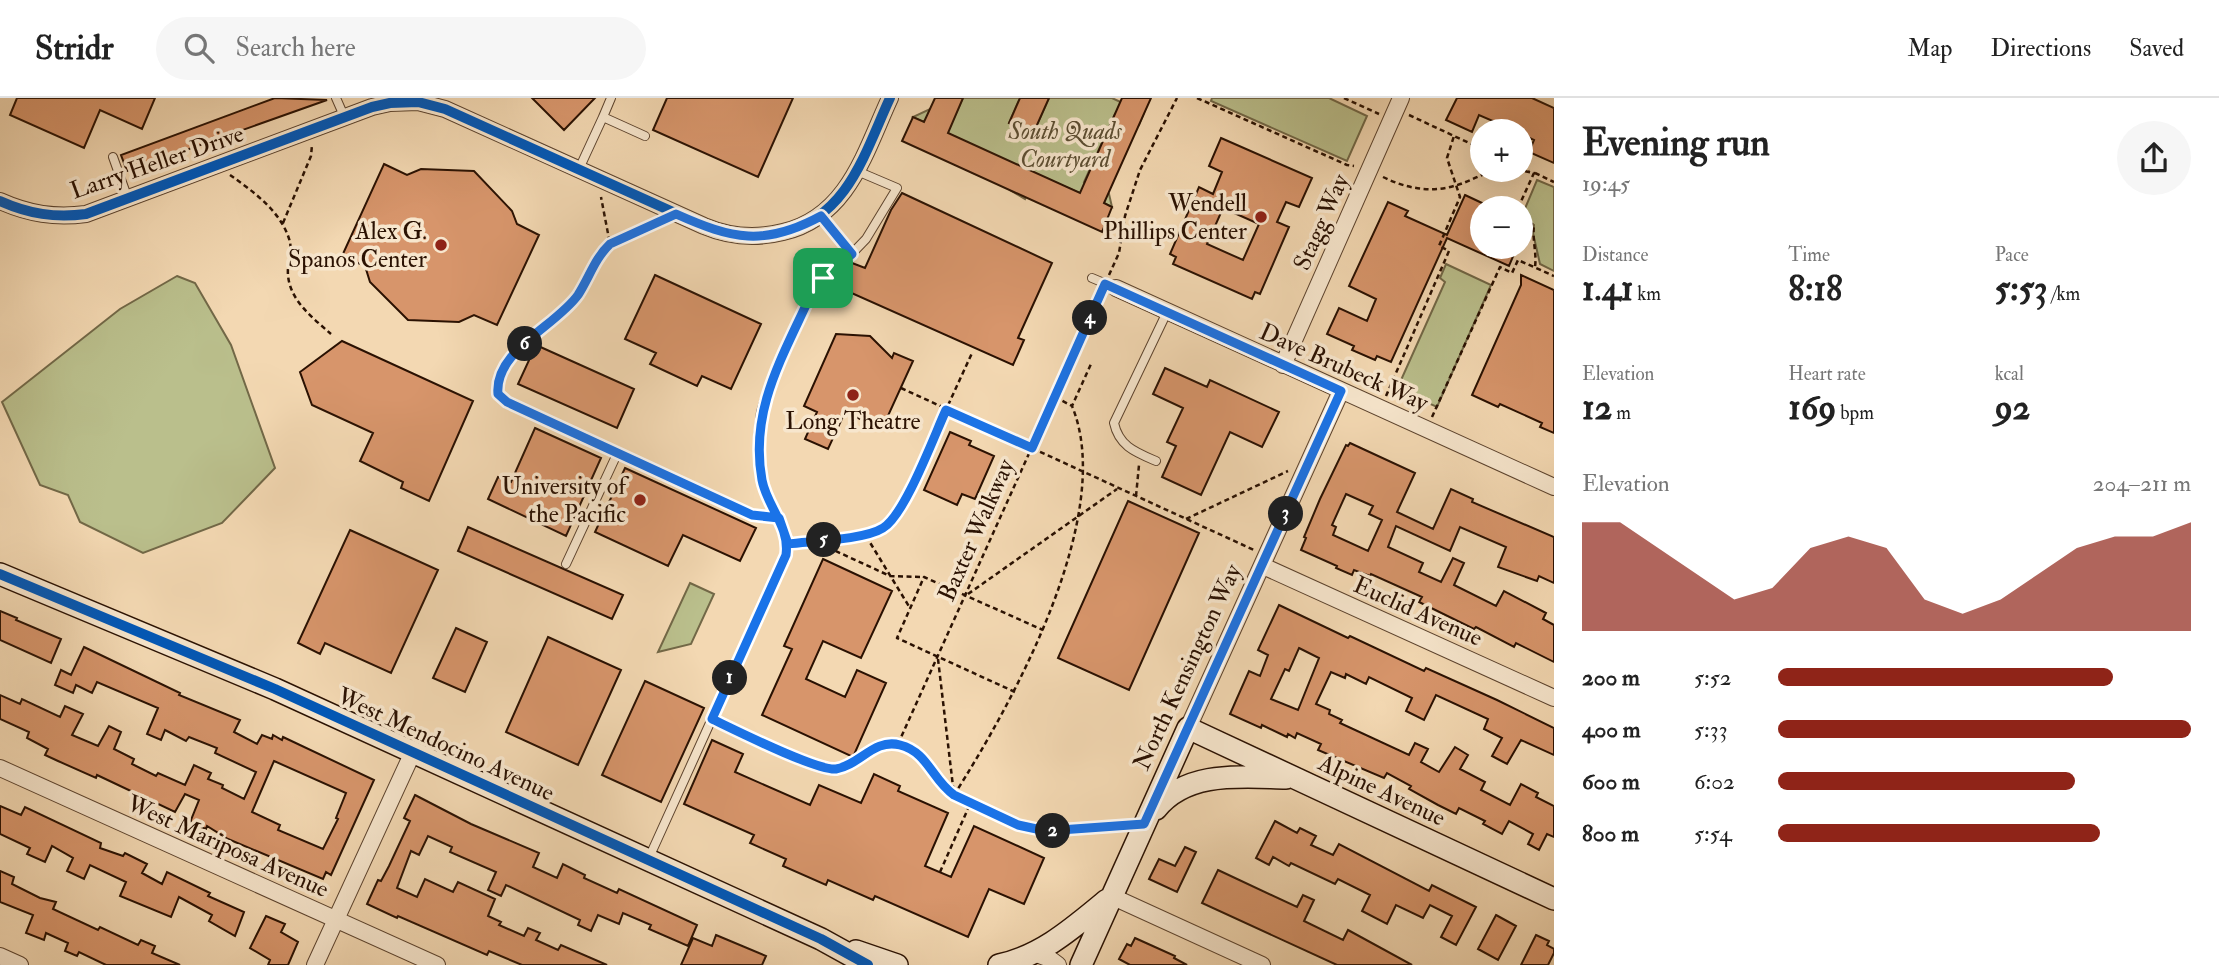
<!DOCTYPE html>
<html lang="en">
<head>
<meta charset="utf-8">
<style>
  body { margin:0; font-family:"IM FELL Double Pica",serif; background:#f6f6f6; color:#222; height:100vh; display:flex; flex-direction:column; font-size:26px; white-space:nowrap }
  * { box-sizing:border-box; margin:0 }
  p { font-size:23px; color:#767676 }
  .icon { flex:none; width:38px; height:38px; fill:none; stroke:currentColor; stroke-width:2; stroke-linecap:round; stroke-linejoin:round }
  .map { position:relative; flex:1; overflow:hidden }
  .sheet { display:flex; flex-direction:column; background:#fff; width:665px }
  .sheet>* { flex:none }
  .buttons { position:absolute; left:1470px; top:21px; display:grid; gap:14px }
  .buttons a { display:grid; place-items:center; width:63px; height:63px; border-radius:50%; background:#fff; box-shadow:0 7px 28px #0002; font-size:35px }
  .pin { position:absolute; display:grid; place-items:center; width:60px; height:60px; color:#fff; margin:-30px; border-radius:14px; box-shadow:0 4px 10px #0006 }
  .km { position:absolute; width:35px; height:35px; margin:-18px; border-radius:50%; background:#222; color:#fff; font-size:19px; line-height:35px; text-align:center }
  .round { display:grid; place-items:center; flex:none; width:74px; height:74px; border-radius:37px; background:#f6f6f6 }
  .summary { display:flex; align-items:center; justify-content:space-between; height:119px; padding:0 28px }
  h1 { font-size:38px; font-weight:700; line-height:52px }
  .figures { display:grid; grid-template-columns:repeat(3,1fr); gap:10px; height:119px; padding:7px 28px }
  .figures div { display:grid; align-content:center }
  .figures b { font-size:35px; font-weight:700 }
  .figures small { font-size:19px; font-weight:400 }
  .figures p { font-size:19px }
  .chart { height:196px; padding:14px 28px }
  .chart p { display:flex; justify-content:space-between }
  .chart svg { width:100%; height:126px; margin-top:7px; fill:#8f2418; opacity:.7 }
  ul { padding:0 28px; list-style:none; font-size:23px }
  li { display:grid; grid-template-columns:112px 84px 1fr; align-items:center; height:52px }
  li i { height:18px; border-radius:9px; background:#8f2418 }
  header { display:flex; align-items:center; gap:42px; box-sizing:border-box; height:98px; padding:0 35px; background:#fff; border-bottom:2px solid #e0e0e0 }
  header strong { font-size:33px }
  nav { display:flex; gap:38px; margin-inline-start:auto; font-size:24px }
  .search { width:490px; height:63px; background:#f6f6f6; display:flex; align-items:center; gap:18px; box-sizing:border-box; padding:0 24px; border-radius:38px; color:#767676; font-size:26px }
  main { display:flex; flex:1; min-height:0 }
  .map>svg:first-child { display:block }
  .green { fill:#babf8c; stroke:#726847; stroke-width:2 }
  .building { fill:#d7956b; stroke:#2a1102; stroke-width:2; fill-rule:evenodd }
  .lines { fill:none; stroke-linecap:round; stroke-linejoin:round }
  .lane-casing { stroke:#5c432e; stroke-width:10 }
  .street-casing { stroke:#5c432e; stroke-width:18 }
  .secondary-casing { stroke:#2a1102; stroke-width:24 }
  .path { stroke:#2a1102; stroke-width:2.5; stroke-dasharray:5 3.5; stroke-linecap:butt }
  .lane { stroke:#f7e6cd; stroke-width:8 }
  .street { stroke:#f7e6cd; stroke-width:16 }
  .secondary { stroke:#f7e6cd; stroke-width:21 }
  .cycleway-casing { stroke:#f7e6cd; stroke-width:15 }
  .cycleway { stroke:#0057b8; stroke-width:10 }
  .route-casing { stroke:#fff; stroke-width:14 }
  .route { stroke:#1a73e8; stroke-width:9 }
  .poi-dot { fill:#8f2418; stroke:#f7e6cd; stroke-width:2.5 }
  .labels { text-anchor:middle; stroke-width:7; stroke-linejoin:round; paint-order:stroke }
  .park-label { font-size:24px; font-style:italic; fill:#5c4e32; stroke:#f7e6cd }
  .street-label { font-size:24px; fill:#2a1102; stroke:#f7e6cd }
  .poi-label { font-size:24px; fill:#2a1102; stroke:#f7e6cd; text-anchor:end }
</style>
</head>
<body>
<header>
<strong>Stridr</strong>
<div class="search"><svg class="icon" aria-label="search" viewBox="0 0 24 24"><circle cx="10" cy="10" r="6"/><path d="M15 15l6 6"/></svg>Search here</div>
<nav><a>Map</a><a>Directions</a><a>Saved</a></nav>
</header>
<main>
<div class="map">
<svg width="1554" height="867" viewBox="0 0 1554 867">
  <rect width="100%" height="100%" fill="#f3d8b2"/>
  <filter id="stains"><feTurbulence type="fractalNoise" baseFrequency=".00286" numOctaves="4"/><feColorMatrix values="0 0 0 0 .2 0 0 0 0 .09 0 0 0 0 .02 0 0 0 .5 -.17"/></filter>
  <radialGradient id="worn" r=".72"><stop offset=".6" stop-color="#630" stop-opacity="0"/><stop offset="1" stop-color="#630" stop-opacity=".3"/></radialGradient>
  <path class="green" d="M963 0H1020L1009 25 1033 36 1049 0H1112L1144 15 1139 27 1115 16 1084 84 1109 96 1112 109 1036 76 1025 101 1010 92 1020 69 987 81 971 74 981 51 913 19 930 11 953 22Z
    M1212 0H1329L1367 18 1347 63 1211 3Z
    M1537 82 1554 89V173L1540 166 1533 135 1534 127 1521 120Z
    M1446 166 1491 187 1437 309 1397 291 1445 184 1440 180Z
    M177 178 195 185 231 247 275 370 222 425 143 455 80 424 68 397 40 387 2 304 120 211Z
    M690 485 714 496 691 546 658 554Z"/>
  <path class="building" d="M17 0H155L142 31 100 12 84 50 10 17Z
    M275 0 327 2 127 73 121 57Z
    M532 0H595L564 32Z
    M667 0H793L758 79 653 32Z
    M935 0H963L948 35 1080 95 1122 0H1151L1104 105 1112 109 1102 134 902 43 913 19 924 24Z
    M1020 0H1049L1033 36 1009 25Z
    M1457 0H1532L1554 10V65L1529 54 1534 42 1521 36V33H1516L1479 17 1472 34 1446 22Z
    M1221 40 1312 80 1299 109 1286 104 1277 124 1289 129 1260 196 1255 194 1252 201 1173 166 1176 159 1170 156 1199 89 1213 96 1222 74 1209 68ZM1223 110 1259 126 1243 162 1207 146Z
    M384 66 407 77 421 71 474 73 512 113 517 126 539 137 497 227 474 217 459 224 408 222 370 184 365 168 342 158Z
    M902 95 1052 165 1018 240 1024 242 1013 267 838 189 846 171 852 165 865 170 891 112Z
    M1465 97 1482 105V149H1517L1509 168 1447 140 1391 264 1377 258 1375 262 1352 252 1354 248 1327 236 1339 210 1367 223 1376 201 1349 188 1388 104 1408 113 1405 118 1447 137Z
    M655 177 761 226 731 291 702 278 697 288 650 266 656 255 625 241Z
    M1521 177 1554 192V335L1540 329 1542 325 1500 306 1498 309 1472 297 1521 187Z
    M836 236 870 238 892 260 894 255 913 263 882 331 845 314 828 351 805 341 817 314 804 308Z
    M342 243 473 303 429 403 401 390 403 384 360 363 373 335 312 307 300 274Z
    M536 247 634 291 617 330 518 286Z
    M1165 270 1207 289 1210 282 1279 314 1262 349 1230 334 1201 397 1162 379 1176 348 1167 344 1183 310 1153 296Z
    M535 330 601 360 566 438 488 401 498 379 511 384Z
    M950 334 971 343 969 347 994 358 975 401 962 396 957 407 924 392Z
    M1350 345 1415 375 1397 414 1433 431 1451 391 1473 401 1472 404 1554 439V485L1539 478 1537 483 1498 469 1506 449 1460 429 1450 453 1396 428 1388 449 1423 465 1419 474 1441 484 1453 460 1464 465 1454 487 1496 508 1504 493 1546 515 1543 521 1554 527V564L1516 545 1514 549 1476 529 1474 531 1419 504 1422 499 1371 476 1370 478 1354 472 1352 477 1336 470 1337 468 1301 452 1306 440 1304 439 1320 401 1346 347 1348 348ZM1346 396 1373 408 1369 416 1382 422 1368 453 1333 437 1336 429 1332 427Z
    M625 370 756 430 740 463 683 437 668 468 595 434Z
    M1128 403 1199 435 1129 592 1058 560Z
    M468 429 623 497 612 521 458 453Z
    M350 432 438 472 391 575 325 545 320 556 298 545Z
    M823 461 892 493 861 560 823 543 806 581 845 599 857 572 886 585 853 659 762 617 792 551 784 548Z
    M1279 507 1348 540 1350 538 1424 573 1426 570 1497 602 1554 630V657L1521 642 1507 666 1492 658 1502 640 1484 631 1488 621 1436 597 1424 622 1406 613 1412 600 1369 579 1366 586 1346 576 1345 580 1331 574 1316 606 1330 612 1329 616 1342 622 1340 625 1409 657 1415 645 1428 651 1421 664 1439 674 1455 649 1468 657 1460 671 1485 684 1481 692 1510 707 1521 686 1538 695 1536 699 1554 708V739L1547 736 1539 752 1528 746 1533 736 1509 723 1502 736 1483 726 1485 723 1459 710 1456 716 1438 707 1409 691 1411 688 1387 675 1384 680 1318 652 1321 646 1297 635 1295 640 1288 636 1287 639 1262 627 1261 630 1230 616 1249 573 1260 578 1268 557 1258 552ZM1299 550 1319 560 1298 612 1271 601 1285 571 1289 573Z
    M0 513 17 520 16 522 61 541 51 565 0 542Z
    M456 530 487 544 465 594 433 580Z
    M548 539 621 572 578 667 506 634Z
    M84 549 180 595 179 597 240 622 234 634 257 646 262 637 272 641 273 637 282 642 283 639 374 682 331 777 326 774 323 781 228 741 207 728 206 731 191 725V722L199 702 185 696 175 714 97 677 96 680 58 663 45 657 48 651 27 640 29 634 0 621V597L20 606 22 601 60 619 65 608 83 616 72 637 98 648 109 628 121 634 114 651 134 661 132 666 156 678 158 675 185 687 194 667 211 675 208 681 223 687 222 690 244 701 256 674 215 655 217 650 189 639 186 643 165 632 161 642 147 636 158 610 97 584 92 595 76 587 73 595 55 587 61 572 71 577ZM274 663 346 695 336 720 338 721 323 751 278 732 280 727 252 714Z
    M645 583 704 610 661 704 602 677Z
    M712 642 743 656 735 674 810 707 819 687 861 705 874 676 900 688 898 693 948 715 925 768 951 779 974 728 1044 760 1024 806 989 791 968 839 875 798 873 802 828 782 826 787 783 768 786 761 750 745 754 737 684 706Z
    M415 697 471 726 539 755 533 769 557 780 563 766 585 777 584 780 617 795 619 791 697 827 688 848 649 831 651 827 623 815 619 826 598 817 591 833 578 827 580 822 506 787 501 798 488 792 496 774 450 754 452 749 428 738 419 757 411 753 397 790 417 799 425 781 453 794 458 784 495 801 488 818 501 824 499 827 524 838 528 830 540 835 536 842 558 852 561 847 607 867H522L489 853 487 857 398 818 397 820 367 806 378 782 381 783 389 768 410 723 404 720Z
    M0 708 21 717 25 709 101 745 100 750 123 758 125 755 147 766 142 775 162 786 167 774 210 795 208 798 244 814 235 838 209 823 212 817 179 799 171 819 120 798 126 784 90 767 84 781 67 773 73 760 52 748 45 764 27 756 30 750 0 736Z
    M1275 723 1297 735 1300 730 1316 738 1311 747 1333 757 1339 746 1429 793 1432 787 1476 809 1456 847 1441 839 1452 818 1430 807 1423 820 1396 807 1387 826 1362 813 1370 797 1338 781 1335 786 1291 765 1289 768 1273 759 1269 767 1256 760Z
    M1185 749 1196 754 1177 794 1149 781 1159 761 1175 768Z
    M1218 772 1297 809 1303 797 1314 802 1304 823 1343 842 1348 832 1412 867H1337L1202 805Z
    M0 773 14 779 12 786 40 800 56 804 53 811 98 832 100 829 138 847 141 842 155 848 152 855 180 867H106L79 854 77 858 65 853 68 845 46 835 44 842 26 835 33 817 0 804Z
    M1496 817 1516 828 1498 862 1478 851Z
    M266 818 285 826 281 834 298 844 288 867H268L270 862 250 850Z
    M716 837 766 858 762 867H681L693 840 712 848Z
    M1536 837 1549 843 1547 847 1554 851V855L1548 867H1521Z
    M1135 840 1175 858 1174 860 1187 867H1130L1119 861 1127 846 1131 848Z"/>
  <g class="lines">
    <defs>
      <path id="lane" d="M336 0 344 18
        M603 19 611 0
        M113 59 128 101
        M579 71 603 19 645 38
        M821 118 852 156
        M1092 180 1116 190
        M507 304 752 417 779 420
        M1156 363C1135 354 1119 348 1114 325L1167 214
        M566 466 617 356
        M712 621 814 667
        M648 762 786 457 787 446 785 433 762 386 760 370 758 341 761 314 767 295 818 184 839 169 866 141 897 90 857 73"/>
      <path id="street" d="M0 103C29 116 55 120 86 116L372 9 390 5 418 4 445 11 704 128C730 139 755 141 783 134 848 119 865 54 890 0
        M1116 190 1554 389
        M1283 267 1401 0
        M1263 468 1554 600
        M1188 630 1341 293
        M0 670 437 867
        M1111 798 1262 867
        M1034 855 1050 861 1058 867
        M0 858 20 867
        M315 867 413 654"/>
      <path id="secondary" d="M0 476 275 591 821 841 868 867
        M1156 711C1187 672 1242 679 1286 680
        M856 853 897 867
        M999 867C1042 858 1074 829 1107 802
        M1081 867 1188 630 1554 801"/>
    </defs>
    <use href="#lane" class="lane-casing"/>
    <use href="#street" class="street-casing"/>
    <use href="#secondary" class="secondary-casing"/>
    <path class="path" d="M1197 0 1347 67 1354 68
      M1344 0 1379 16
      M1409 17 1482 51
      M1521 69 1529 73
      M1535 75 1554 84
      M230 77C254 94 282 114 290 144 292 155 287 166 288 177 290 203 313 220 331 236
      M1383 79C1405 90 1430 95 1454 88 1469 84 1481 76 1496 72
      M1518 110 1534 75 1519 72
      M1521 120 1534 127C1532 142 1537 155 1535 169
      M283 125 311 58 312 47
      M610 146 658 124
      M1109 177 1119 155 1125 118 1140 72 1177 0
      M901 290 1254 452
      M499 297C489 258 558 225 577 197 589 180 595 160 610 146L601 99
      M1386 298 1449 153 1439 148 1460 99 1447 60 1454 38
      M1055 299 1072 308
      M1432 319 1500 169 1512 175 1518 162 1554 178
      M1136 398 1139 367
      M1186 421 1288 373
      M866 438 910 510
      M824 442 827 449 890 478 924 479
      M796 445C820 442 862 443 883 431 891 426 896 418 901 410L972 255
      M968 496 1117 391
      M938 561 954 697
      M1015 594 897 540 924 479 1043 532
      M898 646 1101 196
      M823 670C863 674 876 628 918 656 934 666 938 686 954 697L1032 731 1046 733 1124 728
      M954 697C1012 606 1117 417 1072 308L1091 266
      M940 774 971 704"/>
    <use href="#lane" class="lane"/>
    <use href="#street" class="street"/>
    <use href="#secondary" class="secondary"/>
    <defs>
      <path id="cycleway" d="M0 103C29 116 55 120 86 116L372 9 390 5 418 4 445 11 704 128C730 139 755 141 783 134 848 119 865 54 890 0
        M0 476 275 591 821 841 868 867"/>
    </defs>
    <use href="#cycleway" class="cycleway-casing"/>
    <use href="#cycleway" class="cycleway"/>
  </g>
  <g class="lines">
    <defs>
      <path id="route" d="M823 180 812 194C784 257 749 311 762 382 767 409 790 428 786 457L712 621C735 632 817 673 836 671 860 667 874 640 900 647 928 654 932 682 954 697L1018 727 1046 733 1144 726 1341 293 1105 186 1032 350 946 312C934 338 905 417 883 430 864 442 811 443 788 446L779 420 752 417 507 304 498 296C494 253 556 228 578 197 589 180 595 160 610 146L676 116C732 141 764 149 821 118L852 156 823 180"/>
    </defs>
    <use href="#route" class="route-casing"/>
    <use href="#route" class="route"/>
  </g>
  <g class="poi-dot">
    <circle cx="1261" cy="119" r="7"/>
    <circle cx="441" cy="147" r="7"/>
    <circle cx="853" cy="297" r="7"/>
    <circle cx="640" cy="402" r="7"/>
  </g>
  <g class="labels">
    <g class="park-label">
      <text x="1065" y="41">South Quads<tspan x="1065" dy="28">Courtyard</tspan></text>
    </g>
    <g class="street-label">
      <text transform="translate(157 64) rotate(-19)" y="8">Larry Heller Drive</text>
      <text transform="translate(1321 124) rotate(-66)" y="8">Stagg Way</text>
      <text transform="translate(1344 269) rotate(24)" y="8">Dave Brubeck Way</text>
      <text transform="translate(976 432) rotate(-66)" y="8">Baxter Walkway</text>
      <text transform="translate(1418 513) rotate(24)" y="8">Euclid Avenue</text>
      <text transform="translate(1187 569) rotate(-65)" y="8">North Kensington Way</text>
      <text transform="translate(446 646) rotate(25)" y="8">West Mendocino Avenue</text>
      <text transform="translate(1382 692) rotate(25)" y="8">Alpine Avenue</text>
      <text transform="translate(228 748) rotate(24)" y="8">West Mariposa Avenue</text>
    </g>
    <g class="poi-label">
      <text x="1247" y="113">Wendell<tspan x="1247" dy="28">Phillips Center</tspan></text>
      <text x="427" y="141">Alex G.<tspan x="427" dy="28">Spanos Center</tspan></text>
      <text x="853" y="331" text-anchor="middle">Long Theatre</text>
      <text x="626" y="396">University of<tspan x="626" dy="28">the Pacific</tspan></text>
    </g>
  </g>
  <rect width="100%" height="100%" filter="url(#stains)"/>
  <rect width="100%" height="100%" fill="url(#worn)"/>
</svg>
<div class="buttons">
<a>+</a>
<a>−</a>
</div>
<div class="pin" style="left:823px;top:180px;background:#1e9e55"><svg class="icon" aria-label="arrive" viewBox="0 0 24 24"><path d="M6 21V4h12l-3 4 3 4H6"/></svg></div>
<b class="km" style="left:730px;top:580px">1</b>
<b class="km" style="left:1053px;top:733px">2</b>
<b class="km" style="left:1286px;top:416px">3</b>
<b class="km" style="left:1090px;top:220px">4</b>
<b class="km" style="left:824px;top:442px">5</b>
<b class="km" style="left:525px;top:246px">6</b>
</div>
<section class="sheet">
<div class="summary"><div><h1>Evening run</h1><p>19:45</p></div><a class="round"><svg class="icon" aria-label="share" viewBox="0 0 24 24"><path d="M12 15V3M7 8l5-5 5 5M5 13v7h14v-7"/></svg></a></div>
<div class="figures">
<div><p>Distance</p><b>1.41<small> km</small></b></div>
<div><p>Time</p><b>8:18</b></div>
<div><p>Pace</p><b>5:53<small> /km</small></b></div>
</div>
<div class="figures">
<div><p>Elevation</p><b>12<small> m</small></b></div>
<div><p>Heart rate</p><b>169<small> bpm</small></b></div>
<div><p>kcal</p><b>92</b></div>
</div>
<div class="chart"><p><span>Elevation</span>204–211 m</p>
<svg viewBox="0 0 160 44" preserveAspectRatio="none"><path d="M0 44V6L10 6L20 15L30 24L40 33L50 29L60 15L70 11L80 15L90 33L100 38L110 33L120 24L130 15L140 11L150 11L160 6V44z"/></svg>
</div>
<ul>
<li><b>200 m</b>5:52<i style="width:81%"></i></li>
<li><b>400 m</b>5:33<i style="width:100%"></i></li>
<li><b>600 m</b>6:02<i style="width:72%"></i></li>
<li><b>800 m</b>5:54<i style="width:78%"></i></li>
</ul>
</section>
</main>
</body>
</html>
